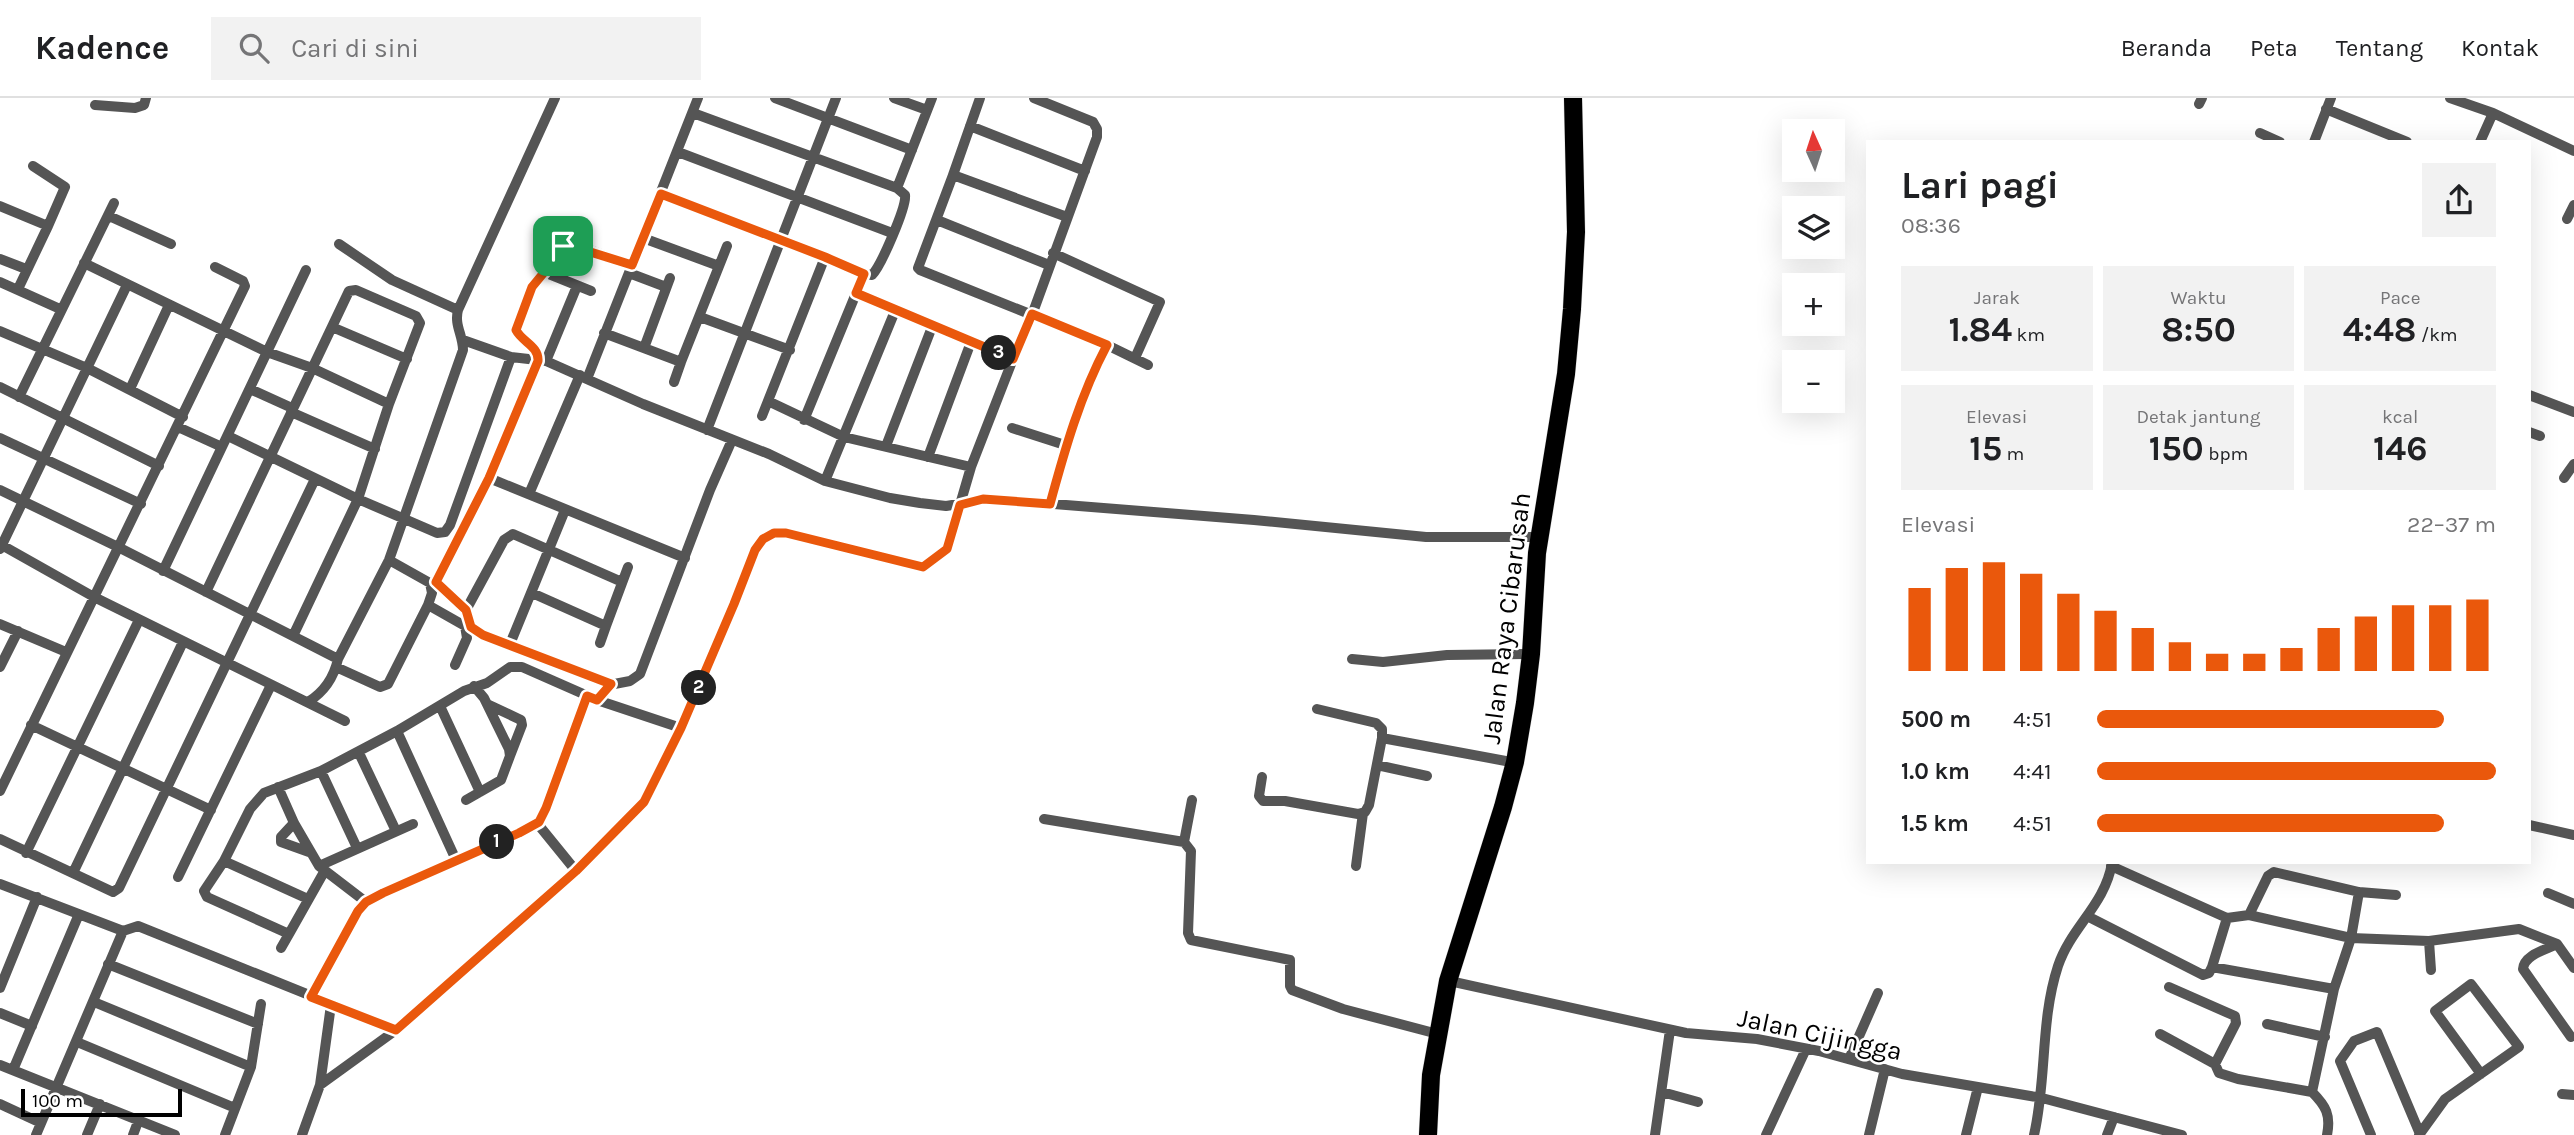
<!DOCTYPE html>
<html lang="id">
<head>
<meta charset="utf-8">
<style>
  body { margin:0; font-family:Karla,sans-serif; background:#f2f2f2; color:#202124; height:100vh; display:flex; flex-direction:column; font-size:26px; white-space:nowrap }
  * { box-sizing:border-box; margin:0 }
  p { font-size:23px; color:#757577 }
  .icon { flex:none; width:38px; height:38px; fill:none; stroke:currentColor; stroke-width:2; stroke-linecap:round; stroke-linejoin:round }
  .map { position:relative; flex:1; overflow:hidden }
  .panel { position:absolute; left:1866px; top:42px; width:665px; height:724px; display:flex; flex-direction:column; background:#fff; border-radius:0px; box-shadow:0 7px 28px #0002 }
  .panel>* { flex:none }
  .needle { width:46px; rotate:357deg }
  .controls { position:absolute; left:1782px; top:21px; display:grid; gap:14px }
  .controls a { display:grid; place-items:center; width:63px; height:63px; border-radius:0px; background:#fff; box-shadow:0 7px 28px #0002; font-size:35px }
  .scale { position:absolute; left:21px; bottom:18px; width:161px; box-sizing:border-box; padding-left:7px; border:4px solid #000; border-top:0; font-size:19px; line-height:24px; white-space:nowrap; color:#000; -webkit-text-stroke:5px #fff; paint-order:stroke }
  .pin { position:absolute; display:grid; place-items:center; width:60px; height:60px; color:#fff; margin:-30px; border-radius:14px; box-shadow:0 4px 10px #0006 }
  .km { position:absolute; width:35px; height:35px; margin:-18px; border-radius:50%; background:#222; color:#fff; font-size:19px; line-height:35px; text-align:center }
  .round { display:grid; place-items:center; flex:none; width:74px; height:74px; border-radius:0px; background:#f2f2f2 }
  .head { display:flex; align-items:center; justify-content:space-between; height:119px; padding:0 35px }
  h1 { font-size:38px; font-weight:700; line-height:52px }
  .figures { display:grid; grid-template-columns:repeat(3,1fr); gap:10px; height:119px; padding:7px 35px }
  .figures div { display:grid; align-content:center; border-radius:0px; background:#f2f2f2; text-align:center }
  .figures b { font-size:35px; font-weight:700 }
  .figures small { font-size:19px; font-weight:400 }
  .figures p { font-size:19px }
  .chart { height:196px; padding:14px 35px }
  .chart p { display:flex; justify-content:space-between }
  .chart svg { width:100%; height:126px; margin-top:7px; stroke:#ea580c; stroke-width:6 }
  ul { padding:0 35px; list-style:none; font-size:23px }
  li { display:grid; grid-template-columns:112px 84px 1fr; align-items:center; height:52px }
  li i { height:18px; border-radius:9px; background:#ea580c }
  header { display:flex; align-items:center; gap:42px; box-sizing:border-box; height:98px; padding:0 35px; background:#fff; border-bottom:2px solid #e0e0e0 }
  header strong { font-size:33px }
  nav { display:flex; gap:38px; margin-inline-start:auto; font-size:24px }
  .search { width:490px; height:63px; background:#f2f2f2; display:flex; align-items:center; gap:18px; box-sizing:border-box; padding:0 24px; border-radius:0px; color:#757577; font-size:26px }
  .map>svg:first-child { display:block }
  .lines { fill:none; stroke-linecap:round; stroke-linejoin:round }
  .primary-casing { stroke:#dbdbdb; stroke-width:19 }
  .street { stroke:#555; stroke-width:10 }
  .primary { stroke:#000; stroke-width:18 }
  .route-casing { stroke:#fff; stroke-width:14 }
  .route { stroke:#ea580c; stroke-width:9 }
  .labels { text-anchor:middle; stroke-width:5; stroke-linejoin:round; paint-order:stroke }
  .street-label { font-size:26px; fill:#000; stroke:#fff }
</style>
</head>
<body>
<header>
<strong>Kadence</strong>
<div class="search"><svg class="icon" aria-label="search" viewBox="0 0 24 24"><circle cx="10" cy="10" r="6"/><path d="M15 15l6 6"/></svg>Cari di sini</div>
<nav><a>Beranda</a><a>Peta</a><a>Tentang</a><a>Kontak</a></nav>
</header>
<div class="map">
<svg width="2574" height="1037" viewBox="0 0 2574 1037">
  <rect width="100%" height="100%" fill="#fff"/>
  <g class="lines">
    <defs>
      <path id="primary" d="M1428 1037 1431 977 1448 883 1503 709 1515 664 1525 605 1531 556 1537 455 1566 276 1572 211 1576 134 1573 0"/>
    </defs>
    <use href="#primary" class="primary-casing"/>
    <path class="street" d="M775 0 912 52
      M894 0 927 12
      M980 0 953 77 1067 119
      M2450 0 2493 15 2574 53
      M2199 6 2202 0
      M95 7 135 10 144 7 146 0
      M2326 11 2407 44
      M693 15 897 90
      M970 28 1085 73
      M2260 35 2280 44
      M2314 44 2331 0
      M2480 44 2493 15
      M678 54 892 135
      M33 68 65 89 48 128
      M953 77 918 170 920 172 1107 247 1148 267
      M661 96 825 159 864 176 872 177C881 168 907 108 905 97L897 90 932 0
      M0 108 48 128 18 191
      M109 118 171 146
      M2567 121 2574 107
      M937 122 1049 167
      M643 140 719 168
      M339 146 392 182 458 212
      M1053 155 1160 204 1135 260
      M0 161 26 171
      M84 165 267 254 312 270 389 306
      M544 174 591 193
      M629 175 666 189
      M0 184 60 211
      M700 219 790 252
      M332 229 407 261
      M0 233 87 270 183 319
      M604 235 681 264 727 148
      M644 250 670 180
      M511 259 546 263 643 306 769 356 825 383 890 400 920 405 946 408 991 401 1254 422 1426 439H1539
      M1013 261 1032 217 1097 39V31L1093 24 1034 0
      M546 263 577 188
      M587 281 698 0
      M674 284 681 264
      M0 289 159 368
      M130 291 169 207
      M250 291 292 310
      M2529 297 2574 314
      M19 299 114 105
      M770 304 844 339 971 369
      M291 314 375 351
      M762 318 825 159
      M804 322 864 176
      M178 329 222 349
      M1012 330 1065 347
      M707 332 836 0
      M2529 334 2540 338
      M228 338 358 401 437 435 445 434 450 427 511 259 463 242
      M0 340 141 406
      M886 348 932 229
      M928 359 971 244
      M489 380 685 460
      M2564 380 2574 366
      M825 383 895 213
      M0 392 118 449 338 561
      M529 396 580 277
      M1050 406C1065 351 1080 298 1107 247
      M0 446 94 499 345 623
      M0 451 127 187
      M389 462 430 485 432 495 428 507 465 528 467 540 455 567
      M163 473 306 172
      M622 484 513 436 504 442 466 512 436 484 489 380 538 263C539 248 522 244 516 232L532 189 551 166 560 151 567 147H576L632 167
      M206 494 349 193 356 192 416 218 420 225 389 306 358 401 293 538
      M532 495 606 528 628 469
      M466 512 471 529 483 537 611 586
      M0 526 66 554
      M600 545 606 528
      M510 546 565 412
      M1352 561 1383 564 1447 557 1527 556
      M0 569 18 533
      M336 569 380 589 388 586 428 507
      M597 602 609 587 630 583 640 576 710 392 732 342
      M308 604C324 594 334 579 338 561L389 462 463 252C463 237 454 227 458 212L555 0
      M487 606 521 622 522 627 510 658
      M440 608 480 694
      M1317 611 1376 625 1382 631V640
      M31 627 211 712
      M397 633 456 762
      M359 655 396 733
      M1377 667 1427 678
      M321 673 357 750
      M1262 679 1259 698 1263 703H1285L1358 716 1365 714 1369 707 1382 640 1511 664
      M278 689 294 725 319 768 366 804
      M0 693 245 188 243 183 215 169
      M466 702 501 682 510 658 509 651 484 600 474 588
      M1044 721 1184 744 1191 753 1188 835 1191 842 1290 862V888L1292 892 1343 911 1434 935
      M294 725 281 739V744L309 754
      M537 725 576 773
      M2529 727 2574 737
      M0 741 113 794 119 790 315 381
      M1184 744 1192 702
      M26 755 139 522
      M224 763 308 801
      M319 768 413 726
      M1356 768 1363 715
      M2111 768 2227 820 2249 817 2351 840 2429 843 2519 831 2557 846 2574 870
      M324 774 289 836 207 799 204 793 224 763 250 711 264 695 321 673 397 633 464 593 487 585 510 569H522L597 602 681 630
      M73 775 183 544
      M178 779 271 587
      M0 786 123 833
      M2548 795 2574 806
      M2249 817 2268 778 2274 774 2359 794 2396 797
      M2087 818 2203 877 2209 875 2212 869 2334 891
      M2429 843 2431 872
      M2557 846C2545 852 2524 857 2523 871L2571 939
      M281 850 289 836
      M108 866 258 926
      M2212 869 2227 820
      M1445 882 1686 935 1757 941 1819 953 1902 976 2042 1000 2182 1037
      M2169 889 2235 918 2236 925 2215 966 2219 975 2238 981 2312 994
      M0 890 37 799
      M311 899 358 813 366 804 383 795 532 728 539 724 546 710 587 598
      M94 904 251 969
      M0 915 32 928
      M2267 926 2325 939
      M2160 936 2215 966
      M77 944 235 1010
      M1849 961 1878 895
      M0 967 175 1037
      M13 972 79 816
      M320 987 396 932 576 773 644 704 677 640 734 506 755 452 763 441 774 435H786L923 469 947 451 971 369 1013 261 856 195
      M1662 994 1698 1004
      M2562 996 2574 997
      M0 1006 41 1025
      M36 1037 123 833 138 828 396 932
      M87 1037 100 1006
      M133 1037 139 1021
      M225 1037 251 969 261 906
      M302 1037 320 987 331 907
      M1655 1037 1670 932
      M1766 1037 1806 951
      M1869 1037 1885 971
      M1966 1037 1978 989
      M2034 1037C2047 981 2040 923 2058 868 2071 829 2105 807 2112 765
      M2107 1037 2114 1019
      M2327 1037C2331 1017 2326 1008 2312 994L2334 891 2351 840 2359 794
      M2371 1037 2340 963 2354 943 2377 934 2420 1036
      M2419 1037 2445 1001 2519 949 2471 886 2435 913 2481 976"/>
    <use href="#primary" class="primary"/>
  </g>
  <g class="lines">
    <defs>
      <path id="route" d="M661 96 825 159 864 176 856 195 1013 261 1032 216 1107 247C1080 298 1065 351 1050 406L983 401 960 407 947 451 923 469 786 435H774L763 441 755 452 734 506 681 630 644 704 576 773 396 932 311 899 358 813 366 804 383 795 519 735 539 724 546 710 587 598 597 602 611 586 483 537 471 529 466 512 436 484 489 380 538 263C539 248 522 244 516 232L532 189 551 166 560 151 568 147 632 167Z"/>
    </defs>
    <use href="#route" class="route-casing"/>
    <use href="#route" class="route"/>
  </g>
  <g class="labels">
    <g class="street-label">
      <text transform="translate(1506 520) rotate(-83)" y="9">Jalan Raya Cibarusah</text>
      <text transform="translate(1820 936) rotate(12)" y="9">Jalan Cijingga</text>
    </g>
  </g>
</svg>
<div class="controls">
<a><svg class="needle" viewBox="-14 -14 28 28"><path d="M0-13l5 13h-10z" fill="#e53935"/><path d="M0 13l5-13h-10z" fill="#757577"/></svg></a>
<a><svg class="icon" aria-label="layers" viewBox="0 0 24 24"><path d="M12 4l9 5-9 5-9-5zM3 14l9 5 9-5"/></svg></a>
<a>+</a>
<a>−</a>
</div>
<div class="scale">100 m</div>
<div class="pin" style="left:563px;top:148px;background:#1e9e55"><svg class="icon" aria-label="arrive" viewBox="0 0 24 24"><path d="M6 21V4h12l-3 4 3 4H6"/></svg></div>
<b class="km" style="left:497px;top:744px">1</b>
<b class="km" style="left:699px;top:590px">2</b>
<b class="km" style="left:999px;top:255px">3</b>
<section class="panel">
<div class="head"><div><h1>Lari pagi</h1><p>08:36</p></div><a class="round"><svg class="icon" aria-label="share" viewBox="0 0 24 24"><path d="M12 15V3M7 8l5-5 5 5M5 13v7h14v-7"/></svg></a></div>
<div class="figures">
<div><p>Jarak</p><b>1.84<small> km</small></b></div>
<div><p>Waktu</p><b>8:50</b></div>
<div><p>Pace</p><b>4:48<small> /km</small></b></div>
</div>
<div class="figures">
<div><p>Elevasi</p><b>15<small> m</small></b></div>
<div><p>Detak jantung</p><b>150<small> bpm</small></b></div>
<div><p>kcal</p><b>146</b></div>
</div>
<div class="chart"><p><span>Elevasi</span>22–37 m</p>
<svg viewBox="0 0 160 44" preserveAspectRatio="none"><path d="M5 44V15M15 44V8M25 44V6M35 44V10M45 44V17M55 44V23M65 44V29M75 44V34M85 44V38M95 44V38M105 44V36M115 44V29M125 44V25M135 44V21M145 44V21M155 44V19"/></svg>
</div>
<ul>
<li><b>500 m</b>4:51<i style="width:87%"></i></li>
<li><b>1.0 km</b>4:41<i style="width:100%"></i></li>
<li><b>1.5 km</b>4:51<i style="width:87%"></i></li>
</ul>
</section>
</div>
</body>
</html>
